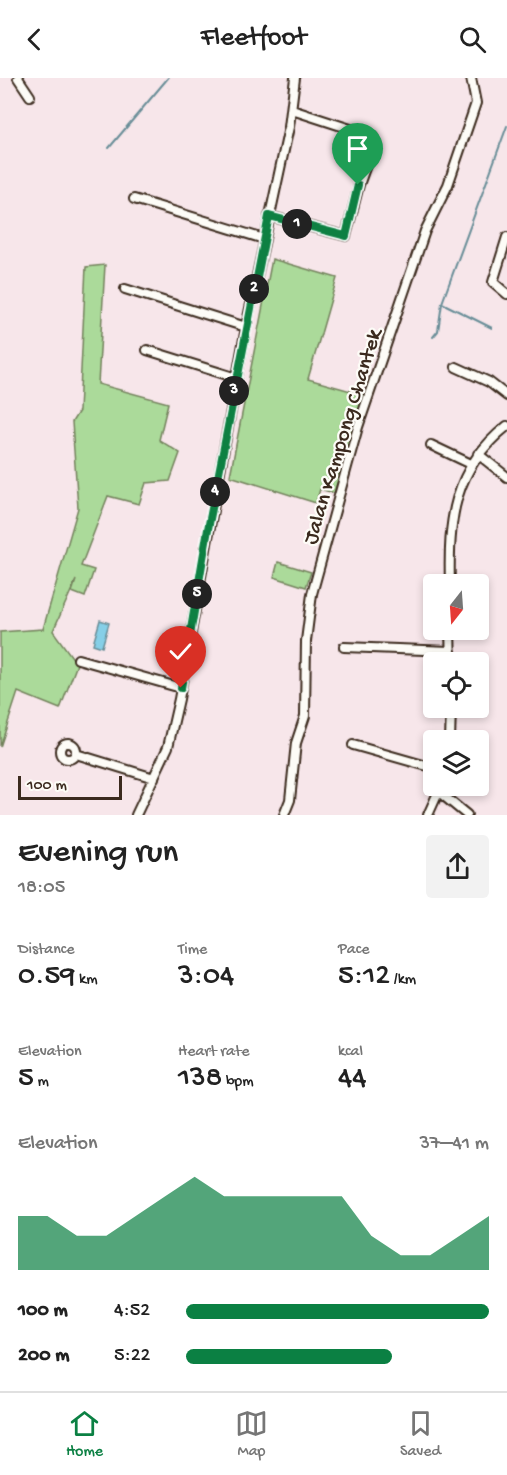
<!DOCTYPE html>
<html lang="en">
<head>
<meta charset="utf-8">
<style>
  body { margin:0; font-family:"Gochi Hand",sans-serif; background:#f2f2f2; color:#222; height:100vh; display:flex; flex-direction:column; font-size:22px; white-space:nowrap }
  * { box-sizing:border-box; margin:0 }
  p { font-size:20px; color:#767676 }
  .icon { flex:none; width:33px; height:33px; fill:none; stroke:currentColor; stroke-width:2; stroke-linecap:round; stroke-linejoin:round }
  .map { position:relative; height:737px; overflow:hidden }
  .side { display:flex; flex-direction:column; background:#fff; flex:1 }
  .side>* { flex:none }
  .needle { width:39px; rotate:197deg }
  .buttons { position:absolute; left:423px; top:496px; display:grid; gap:12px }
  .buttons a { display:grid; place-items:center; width:66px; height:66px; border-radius:6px; background:#fff; box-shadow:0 3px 9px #0003; font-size:30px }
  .scale { position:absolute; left:18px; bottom:15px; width:104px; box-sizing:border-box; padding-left:6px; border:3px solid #3b2a1e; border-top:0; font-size:16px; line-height:21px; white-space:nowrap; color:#3b2a1e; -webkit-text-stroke:4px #fdfcf7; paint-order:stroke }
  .pin { position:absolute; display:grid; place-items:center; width:51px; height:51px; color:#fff; margin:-62px -26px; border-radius:50% 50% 50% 0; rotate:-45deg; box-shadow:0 0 6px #0007 }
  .pin .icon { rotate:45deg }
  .km { position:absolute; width:30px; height:30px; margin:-15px; border-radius:50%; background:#222; color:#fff; font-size:16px; line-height:30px; text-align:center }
  .round { display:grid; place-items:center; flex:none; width:63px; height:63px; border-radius:6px; background:#f2f2f2 }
  .headline { display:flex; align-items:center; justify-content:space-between; height:102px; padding:0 18px }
  h1 { font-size:33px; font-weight:600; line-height:45px }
  .stats { display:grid; grid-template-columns:repeat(3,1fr); gap:9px; height:102px; padding:6px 18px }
  .stats div { display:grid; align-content:center }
  .stats b { font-size:30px; font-weight:600 }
  .stats small { font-size:16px; font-weight:400 }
  .stats p { font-size:16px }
  .chart { height:168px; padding:12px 18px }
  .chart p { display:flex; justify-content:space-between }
  .chart svg { width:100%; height:108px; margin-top:6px; fill:#0b8043; opacity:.7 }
  ul { padding:0 18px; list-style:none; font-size:20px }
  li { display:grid; grid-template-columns:96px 72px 1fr; align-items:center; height:45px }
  li i { height:15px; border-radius:8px; background:#0b8043 }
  header { display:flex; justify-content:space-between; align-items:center; height:78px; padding:0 18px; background:#fff; font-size:27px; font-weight:600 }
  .menu { display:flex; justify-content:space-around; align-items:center; height:84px; border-top:2px solid #e0e0e0; background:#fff; font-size:16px; color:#767676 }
  .menu a { display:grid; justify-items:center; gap:3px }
  .menu .selected { color:#0b8043 }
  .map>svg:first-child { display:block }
  .green { fill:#abda9a; stroke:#73825c; stroke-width:1.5 }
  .water { fill:#86cfe7; stroke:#688d97; stroke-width:1.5 }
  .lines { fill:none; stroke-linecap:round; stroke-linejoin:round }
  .stream { stroke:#688d97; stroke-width:2 }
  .street-casing { stroke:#3b2a1e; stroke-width:12 }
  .street { stroke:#fdfcf7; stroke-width:8 }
  .route-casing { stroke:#fff; stroke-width:12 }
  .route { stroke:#0b8043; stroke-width:8 }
  .labels { text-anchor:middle; stroke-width:4.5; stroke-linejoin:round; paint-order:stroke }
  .street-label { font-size:22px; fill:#3b2a1e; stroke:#fdfcf7 }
</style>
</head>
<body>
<header><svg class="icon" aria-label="back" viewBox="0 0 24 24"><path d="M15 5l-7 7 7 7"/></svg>Fleetfoot<svg class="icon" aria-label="search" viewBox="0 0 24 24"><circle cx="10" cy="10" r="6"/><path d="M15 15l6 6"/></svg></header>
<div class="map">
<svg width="507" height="737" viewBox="0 0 507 737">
  <rect width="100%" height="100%" fill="#f7e6ea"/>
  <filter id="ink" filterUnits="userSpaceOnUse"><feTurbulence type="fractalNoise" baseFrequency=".0167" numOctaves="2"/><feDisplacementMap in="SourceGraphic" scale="12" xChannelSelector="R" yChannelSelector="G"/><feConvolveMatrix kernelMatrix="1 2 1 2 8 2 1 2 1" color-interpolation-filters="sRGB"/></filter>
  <g filter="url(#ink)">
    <path class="green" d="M272 181 337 200 308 301 365 317 334 415 320 411 316 425 230 398Z
      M105 187 98 306 168 325 159 362 180 375 170 403 146 405 139 426 108 418 81 488 94 492 85 519 72 514 76 502 53 553 77 586 60 631 18 614 0 669V554L43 551 78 430 72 344 79 333 86 189Z
      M278 484 311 494 306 509 274 499Z"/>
    <path class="water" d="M100 542 109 545 102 569 93 566Z"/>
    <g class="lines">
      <path class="stream" d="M109 70 168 0
        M442 225 492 250
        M433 259 438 253 442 225 507 48"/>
      <defs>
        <path id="street" d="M18 0 30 18
          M134 121 264 161
          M269 138 346 158 359 107 374 65V60L369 57 292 32
          M507 159 493 204 507 216
          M125 211 246 249
          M147 272 237 300
          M456 289 489 304 507 318
          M431 367 471 386
          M478 376 507 399
          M450 507C448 442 453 391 507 348
          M450 552 451 585
          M344 569 451 573
          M78 581 181 610
          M450 663 451 630
          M60 673a8 8 0 1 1 16 0a8 8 0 1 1-16 0Z
          M353 667 434 690
          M76 676 154 700
          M439 714 467 737
          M136 737 168 669 179 621 246 249 289 49 295 0
          M284 737 290 722 296 665 305 638 306 563 312 516 358 349 425 153 448 107 476 25 471 0
          M428 737 441 708"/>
      </defs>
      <use href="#street" class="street-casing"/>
      <use href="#street" class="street"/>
    </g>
  </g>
  <g class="lines" filter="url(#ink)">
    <defs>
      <path id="route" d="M181 610 208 451 269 138 346 158 358 107"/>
    </defs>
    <use href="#route" class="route-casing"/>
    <use href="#route" class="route"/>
  </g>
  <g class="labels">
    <g class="street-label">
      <text transform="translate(340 358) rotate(-73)" y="8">Jalan Kampong Chantek</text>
    </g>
  </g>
</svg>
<div class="buttons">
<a><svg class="needle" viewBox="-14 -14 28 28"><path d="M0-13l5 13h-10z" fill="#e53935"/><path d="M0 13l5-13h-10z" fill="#767676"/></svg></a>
<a><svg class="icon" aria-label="locate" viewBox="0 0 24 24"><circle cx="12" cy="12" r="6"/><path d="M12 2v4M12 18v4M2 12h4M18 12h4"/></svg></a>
<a><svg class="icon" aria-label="layers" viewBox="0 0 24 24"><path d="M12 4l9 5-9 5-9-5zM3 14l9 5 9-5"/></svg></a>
</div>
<div class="scale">100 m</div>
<div class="pin" style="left:358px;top:107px;background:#1e9e55"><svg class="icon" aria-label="arrive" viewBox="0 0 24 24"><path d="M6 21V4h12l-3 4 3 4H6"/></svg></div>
<div class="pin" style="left:181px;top:610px;background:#d93025"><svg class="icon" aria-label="check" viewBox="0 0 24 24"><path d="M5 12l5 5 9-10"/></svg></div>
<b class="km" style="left:297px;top:146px">1</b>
<b class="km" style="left:254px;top:211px">2</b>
<b class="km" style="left:234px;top:313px">3</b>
<b class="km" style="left:215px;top:414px">4</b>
<b class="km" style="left:197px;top:516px">5</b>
</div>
<section class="side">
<div class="headline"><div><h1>Evening run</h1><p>18:05</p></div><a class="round"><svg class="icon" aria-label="share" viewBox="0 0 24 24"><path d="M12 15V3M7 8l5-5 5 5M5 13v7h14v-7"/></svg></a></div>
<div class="stats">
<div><p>Distance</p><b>0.59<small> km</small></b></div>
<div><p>Time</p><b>3:04</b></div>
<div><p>Pace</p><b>5:12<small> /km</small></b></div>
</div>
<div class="stats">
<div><p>Elevation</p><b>5<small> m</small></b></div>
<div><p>Heart rate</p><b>138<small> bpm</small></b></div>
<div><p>kcal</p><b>44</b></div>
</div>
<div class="chart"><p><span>Elevation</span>37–41 m</p>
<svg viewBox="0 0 160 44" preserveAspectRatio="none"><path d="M0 44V22L10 22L20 30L30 30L40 22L50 14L60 6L70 14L80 14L90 14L100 14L110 14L120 30L130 38L140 38L150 30L160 22V44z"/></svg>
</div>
<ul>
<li><b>100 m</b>4:52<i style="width:100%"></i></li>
<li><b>200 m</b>5:22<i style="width:68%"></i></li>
</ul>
</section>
<nav class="menu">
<a class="selected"><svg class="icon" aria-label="home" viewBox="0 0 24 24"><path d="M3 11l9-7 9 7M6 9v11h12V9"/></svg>Home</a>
<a><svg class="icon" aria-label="map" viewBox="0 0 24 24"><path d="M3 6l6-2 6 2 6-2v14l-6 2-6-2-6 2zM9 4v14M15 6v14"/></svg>Map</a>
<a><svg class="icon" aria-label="saved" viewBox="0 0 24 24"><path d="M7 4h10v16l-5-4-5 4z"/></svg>Saved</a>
</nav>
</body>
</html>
